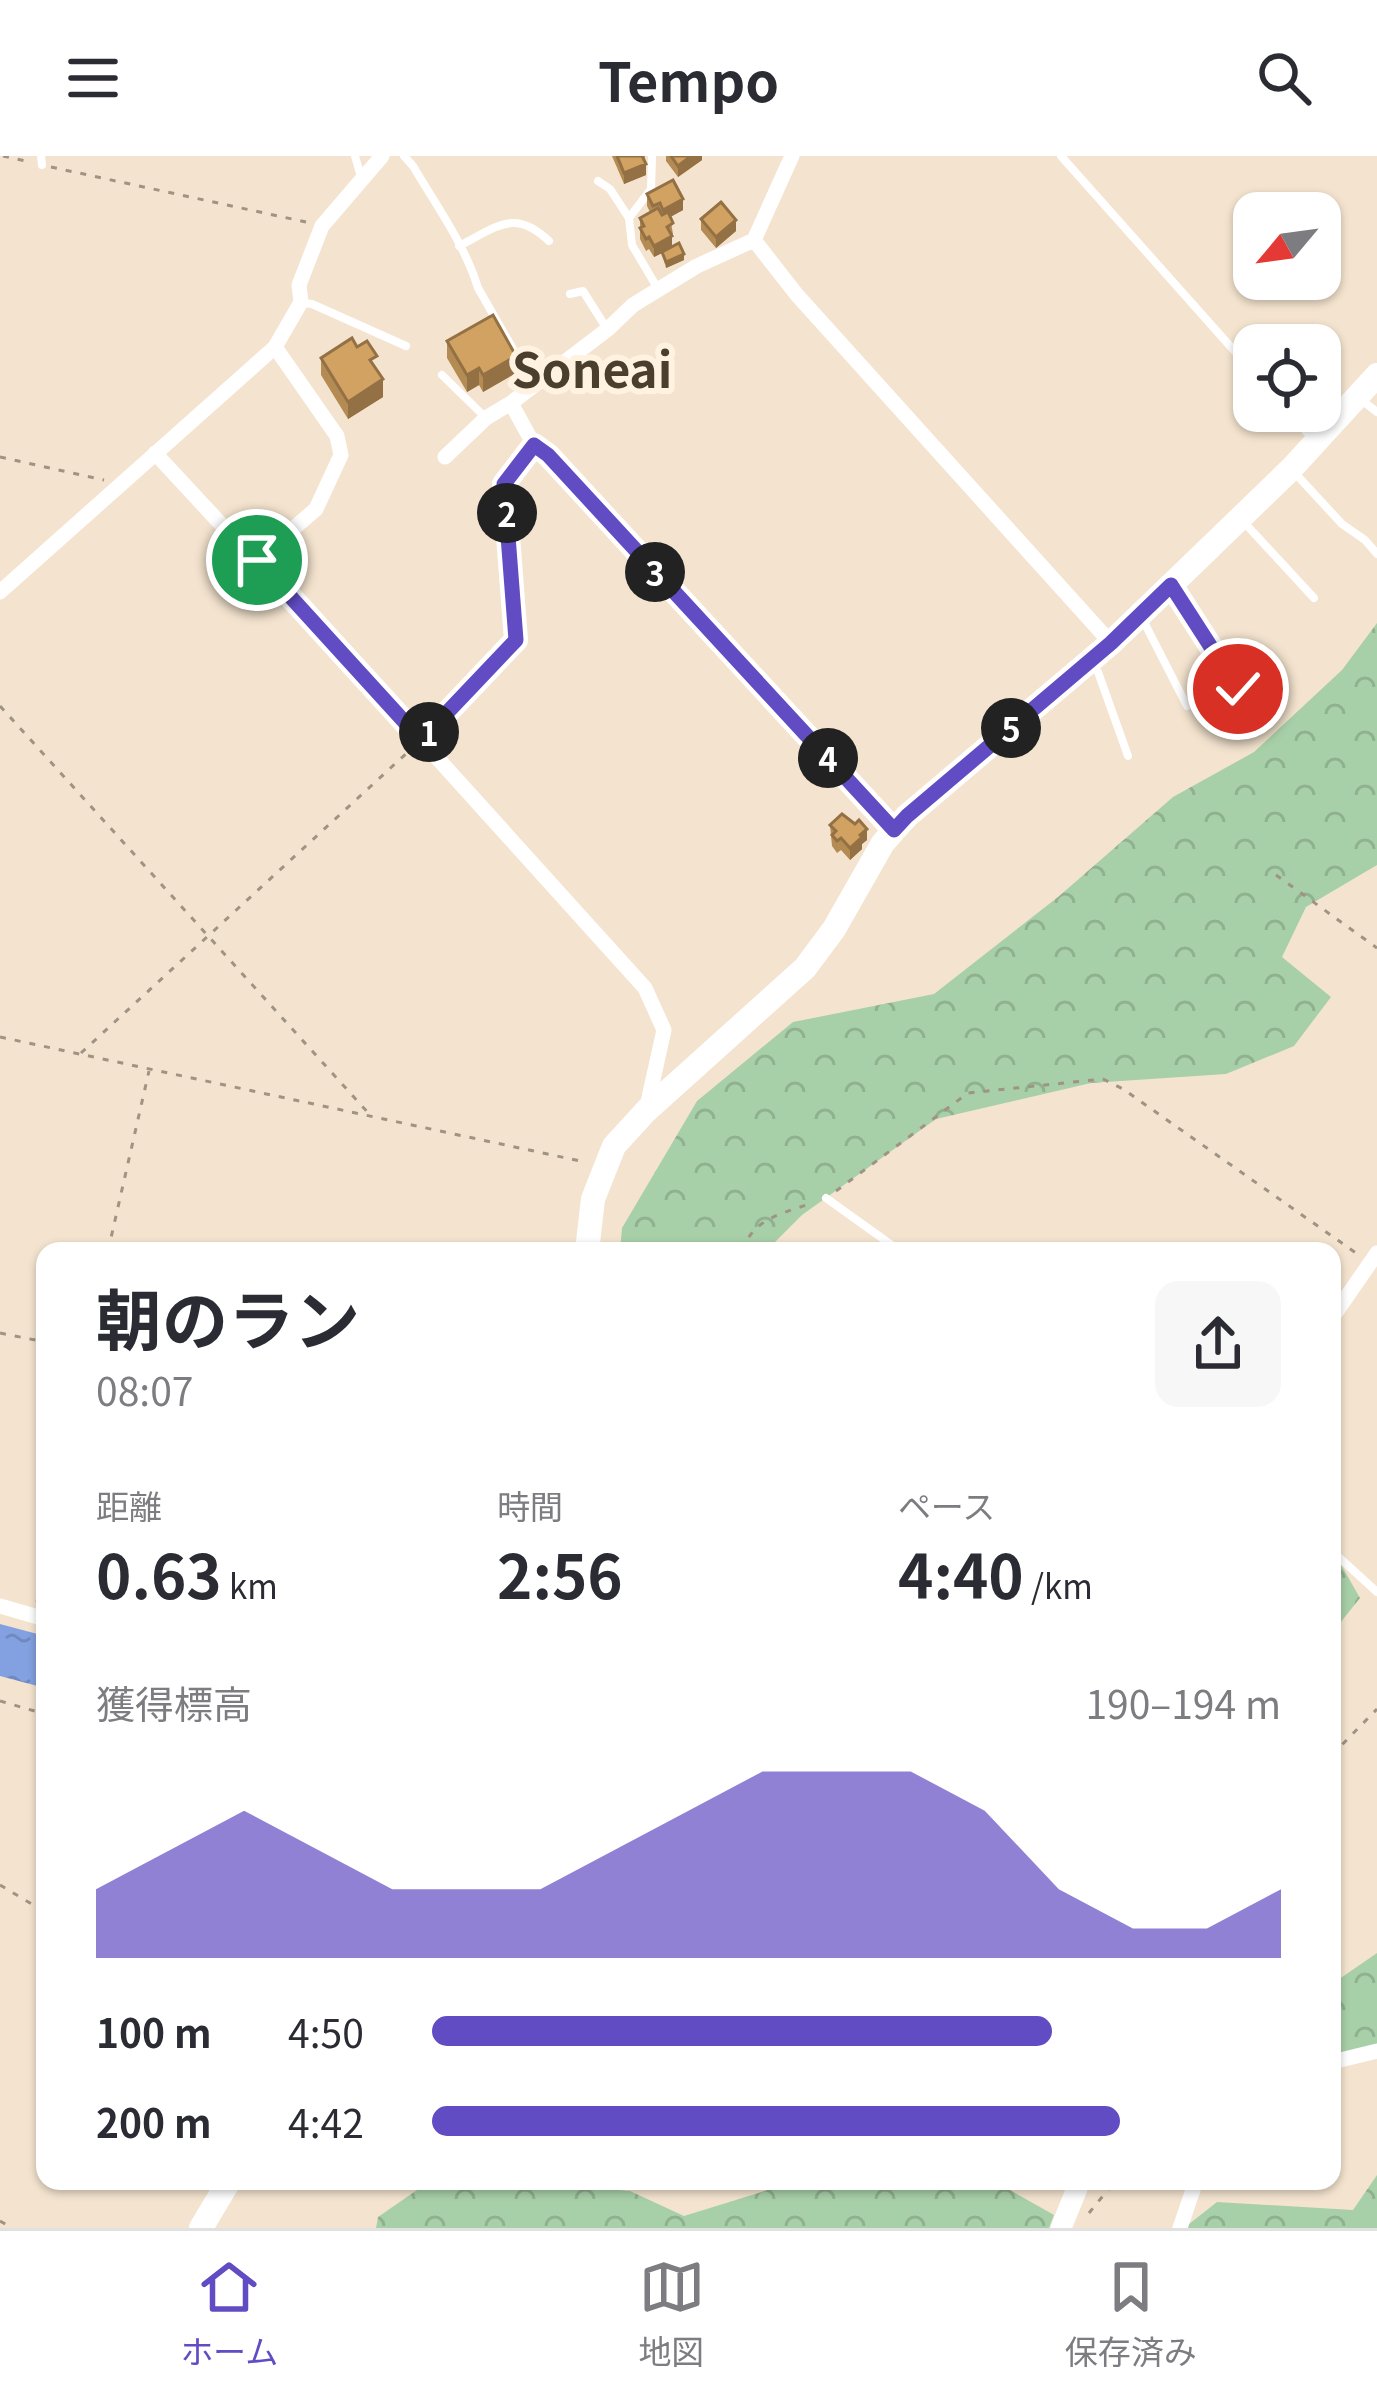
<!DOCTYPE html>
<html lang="ja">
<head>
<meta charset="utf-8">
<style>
  body { margin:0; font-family:Georgia,"Noto Sans JP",serif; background:#f7f7f7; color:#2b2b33; height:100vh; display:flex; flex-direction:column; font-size:45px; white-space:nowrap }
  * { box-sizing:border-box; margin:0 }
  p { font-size:39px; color:#7c7c81 }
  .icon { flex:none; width:66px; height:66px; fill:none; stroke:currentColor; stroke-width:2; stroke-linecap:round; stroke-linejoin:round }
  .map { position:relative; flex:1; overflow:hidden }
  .side { position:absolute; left:36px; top:1086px; width:1305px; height:948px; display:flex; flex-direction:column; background:#fff; border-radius:24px; box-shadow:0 3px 9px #0004 }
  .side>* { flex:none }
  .needle { width:78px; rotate:241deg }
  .tools { position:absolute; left:1233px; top:36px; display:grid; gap:24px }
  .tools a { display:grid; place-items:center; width:108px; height:108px; border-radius:24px; background:#fff; box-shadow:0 3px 9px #0004; font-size:60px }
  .pin { position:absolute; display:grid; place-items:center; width:102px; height:102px; color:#fff; margin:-51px; border:6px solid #fff; border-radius:50%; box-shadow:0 3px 12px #0007 }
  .km { position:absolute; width:60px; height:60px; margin:-30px; border-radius:50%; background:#222; color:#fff; font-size:33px; line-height:60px; text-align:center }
  .round { display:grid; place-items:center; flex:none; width:126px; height:126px; border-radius:24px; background:#f7f7f7 }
  .overview { display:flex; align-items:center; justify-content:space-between; height:204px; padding:0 60px }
  h1 { font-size:66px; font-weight:700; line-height:90px }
  .metrics { display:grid; grid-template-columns:repeat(3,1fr); gap:18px; height:204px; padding:12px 60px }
  .metrics div { display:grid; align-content:center }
  .metrics b { font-size:60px; font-weight:700 }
  .metrics small { font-size:33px; font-weight:400 }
  .metrics p { font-size:33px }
  .chart { height:336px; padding:24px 60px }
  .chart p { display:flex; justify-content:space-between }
  .chart svg { width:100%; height:216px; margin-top:12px; fill:#624cc4; opacity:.7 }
  ul { padding:0 60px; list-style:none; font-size:39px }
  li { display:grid; grid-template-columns:192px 144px 1fr; align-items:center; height:90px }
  li i { height:30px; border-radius:15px; background:#624cc4 }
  header { display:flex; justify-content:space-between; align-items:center; height:156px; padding:0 60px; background:#fff; font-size:54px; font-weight:700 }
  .dock { display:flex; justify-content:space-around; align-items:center; height:168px; border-top:3px solid #e1e1e2; background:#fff; font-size:33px; color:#7c7c81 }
  .dock a { display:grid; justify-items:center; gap:6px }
  .dock .on { color:#624cc4 }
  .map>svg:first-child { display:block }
  .forest { fill:url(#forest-crowns) }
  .water { fill:url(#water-ripples) }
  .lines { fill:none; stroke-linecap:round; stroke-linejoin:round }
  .path { stroke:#9f9384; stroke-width:3; stroke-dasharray:6 9; stroke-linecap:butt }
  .service { stroke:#fff; stroke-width:8 }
  .minor { stroke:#fff; stroke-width:15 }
  .secondary { stroke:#fff; stroke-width:21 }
  .primary { stroke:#fff; stroke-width:24 }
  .wall { fill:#b58b54 }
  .shaded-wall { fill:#937145 }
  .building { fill:#d2a262; stroke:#937145; stroke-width:3 }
  .route-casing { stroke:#fff; stroke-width:24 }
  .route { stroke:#624cc4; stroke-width:15 }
  .labels { text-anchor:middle; stroke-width:12; stroke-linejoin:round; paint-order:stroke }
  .quarter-label { font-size:48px; font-weight:bold; fill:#4a3e2c; stroke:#fff2e1 }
</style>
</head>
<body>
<header><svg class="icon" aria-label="menu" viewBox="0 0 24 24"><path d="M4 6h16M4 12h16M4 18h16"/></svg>Tempo<svg class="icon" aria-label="search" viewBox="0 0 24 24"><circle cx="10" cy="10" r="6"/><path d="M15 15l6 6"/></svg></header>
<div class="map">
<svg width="1377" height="2072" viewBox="0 0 1377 2072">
  <defs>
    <pattern id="forest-crowns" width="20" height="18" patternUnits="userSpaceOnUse" patternTransform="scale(3)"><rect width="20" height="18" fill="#a8d0a8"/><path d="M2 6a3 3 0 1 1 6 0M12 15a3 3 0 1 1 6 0" fill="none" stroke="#90b18f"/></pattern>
    <pattern id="water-ripples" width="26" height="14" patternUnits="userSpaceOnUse" patternTransform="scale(3)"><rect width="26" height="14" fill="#83a1e0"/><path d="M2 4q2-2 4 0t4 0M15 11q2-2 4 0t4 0" fill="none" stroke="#7089bf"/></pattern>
  </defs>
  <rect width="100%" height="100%" fill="#f4e4cf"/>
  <path class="forest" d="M1377 467V709L1306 751 1282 801 1331 841 1294 890 1226 918 1091 927 936 963 802 1059 766 1095H620L622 1072 697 945 793 866 934 838 1058 741 1173 641 1254 596 1342 514Z
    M1332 1393 1360 1442 1332 1477Z
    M1377 1797V1895L1332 1906V1828Z
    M1377 2019V2072H1184L1217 2046 1353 2054Z
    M430 2025H513L630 2035 684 2060 797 2025H994L1054 2059 1049 2072H376L378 2061Z"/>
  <path class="water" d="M0 1468 45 1480V1532L0 1520Z"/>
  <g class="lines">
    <path class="path" d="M3 0 30 6
      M51 11 306 66
      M0 301 104 324
      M0 550 371 960
      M1276 719 1377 792
      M0 881 585 1006
      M81 897 409 595
      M836 1035 968 937 1103 923 1123 933 1356 1097
      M108 1095 149 915
      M743 1095C751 1063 784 1057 812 1047
      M0 1177 45 1186
      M37 1446 45 1407
      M0 1545 45 1558
      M1332 1599 1377 1553
      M0 1729 45 1756
      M1089 2057 1115 2025
      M0 2065 12 2072"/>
    <path class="service" d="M41 0 42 9
      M355 0 361 21
      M404 0 413 10C436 49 465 89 478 132L533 228
      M1061 0 1254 217
      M598 25 610 33 629 62 632 89 658 133
      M629 62 651 33 652 2
      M459 90C497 71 514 52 549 85
      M570 138 583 135 607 173
      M303 147 312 148 406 190
      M442 219 484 260
      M1359 242 1377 256
      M1288 255 1311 281
      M1293 315 1342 368 1365 384 1377 398
      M1241 363 1314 442
      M1174 434 1238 533
      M1144 466 1187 550
      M1090 508 1098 516 1128 600
      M826 1042 900 1095
      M1332 1395 1377 1436"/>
    <path class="minor" d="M754 84 797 139 1111 487
      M534 289 548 299 894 674
      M155 297 421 584 645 832 664 874 646 955
      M445 301 486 262 511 247
      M257 404 316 353 341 299 337 280 275 191
      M0 436 275 191 301 146 299 129 322 70 382 0
      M421 584 516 484 504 328 534 289 511 247 608 173 633 149 697 110 754 84 792 0
      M1332 1162 1377 1097
      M0 1450 45 1463
      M1332 1906 1377 1895
      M1180 2072 1196 2025"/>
    <path class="secondary" d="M1061 2072 1080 2025"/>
    <path class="primary" d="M587 1095 593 1043 614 990 646 955 805 812 834 773 883 687 907 660 1111 487 1291 313 1377 219
      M201 2072 229 2025"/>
  </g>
  <path class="wall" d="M612 0H645L646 19 624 28Z
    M666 0H702V4L678 21 666 5Z
    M647 38 683 54 670 61 673 78 672 79V91L684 104 666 112 662 97 654 101 649 93 646 95 640 83V62L650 56 647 50Z
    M701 63 736 75 716 92 701 74Z
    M447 185 516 217 483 236 479 229 467 236 447 202Z
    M357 191 377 214 383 241 348 263 321 219V202Z
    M830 669 867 684 862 688V693L850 704 841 694 837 697 832 690Z"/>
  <path class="shaded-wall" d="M691 0H702V4L678 21V10Z
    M646 8V19L624 28V17Z
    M683 43V54L663 65V54Z
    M736 64V75L716 92V81Z
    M672 80V92L654 101V90Z
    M684 98V104L666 112V106Z
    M516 200V217L483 236V219Z
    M479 212V229L467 236V219Z
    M383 223V241L348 263V246Z
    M867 673V684L862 688V693L850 704V692Z"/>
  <path class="building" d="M617 0H642L646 8 624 17Z
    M671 0H691L678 10Z
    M673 24 683 43 663 54 660 47 653 50 647 38Z
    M721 46 736 64 716 81 701 63Z
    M658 52 662 59 668 56 673 67 667 71 672 80 654 90 649 81 646 83 640 72 644 70 640 62Z
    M679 87 684 98 666 106 662 96Z
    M493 159 516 200 483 219 479 212 467 219 447 185Z
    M352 182 357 191 367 185 377 200 370 204 383 223 348 246 321 202Z
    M842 658 855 668 859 664 867 673 860 679 862 681 850 692 841 682 837 685 832 679 836 675 830 669Z
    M528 1091 550 1095H528Z"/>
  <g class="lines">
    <defs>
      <path id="route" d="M257 404 421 584 516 484 504 328 534 289 548 299 894 674 907 660 1111 487 1171 429 1238 533"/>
    </defs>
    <use href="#route" class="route-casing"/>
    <use href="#route" class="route"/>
  </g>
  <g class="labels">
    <g class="quarter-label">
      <text x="592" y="232">Soneai</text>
    </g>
  </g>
</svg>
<div class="tools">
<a><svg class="needle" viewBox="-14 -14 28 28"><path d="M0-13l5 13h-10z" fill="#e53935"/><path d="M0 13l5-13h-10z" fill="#7c7c81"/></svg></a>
<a><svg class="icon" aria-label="locate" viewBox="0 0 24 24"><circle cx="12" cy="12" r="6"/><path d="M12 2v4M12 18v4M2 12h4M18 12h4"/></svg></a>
</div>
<div class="pin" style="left:257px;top:404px;background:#1e9e55"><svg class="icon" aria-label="arrive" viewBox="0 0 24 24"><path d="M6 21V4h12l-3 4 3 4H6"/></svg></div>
<div class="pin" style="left:1238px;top:533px;background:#d93025"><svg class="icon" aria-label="check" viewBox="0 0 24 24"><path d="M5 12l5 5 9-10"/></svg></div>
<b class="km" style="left:429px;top:576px">1</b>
<b class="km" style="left:507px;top:357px">2</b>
<b class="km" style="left:655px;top:416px">3</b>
<b class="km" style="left:828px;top:602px">4</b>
<b class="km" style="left:1011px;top:572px">5</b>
<section class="side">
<div class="overview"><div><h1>朝のラン</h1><p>08:07</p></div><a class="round"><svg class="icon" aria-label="share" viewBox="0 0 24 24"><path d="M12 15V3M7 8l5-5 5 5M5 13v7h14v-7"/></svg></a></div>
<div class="metrics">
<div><p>距離</p><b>0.63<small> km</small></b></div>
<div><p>時間</p><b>2:56</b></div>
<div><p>ペース</p><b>4:40<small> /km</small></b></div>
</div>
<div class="chart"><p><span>獲得標高</span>190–194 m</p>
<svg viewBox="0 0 160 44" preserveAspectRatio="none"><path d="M0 44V30L10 22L20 14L30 22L40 30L50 30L60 30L70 22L80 14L90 6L100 6L110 6L120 14L130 30L140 38L150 38L160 30V44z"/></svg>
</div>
<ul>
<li><b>100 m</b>4:50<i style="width:73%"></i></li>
<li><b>200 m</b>4:42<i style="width:81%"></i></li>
</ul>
</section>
</div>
<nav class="dock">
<a class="on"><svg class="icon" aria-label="home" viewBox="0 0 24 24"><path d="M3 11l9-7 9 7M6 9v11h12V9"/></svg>ホーム</a>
<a><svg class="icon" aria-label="map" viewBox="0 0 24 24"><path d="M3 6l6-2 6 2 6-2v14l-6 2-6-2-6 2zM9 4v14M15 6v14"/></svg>地図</a>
<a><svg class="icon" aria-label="saved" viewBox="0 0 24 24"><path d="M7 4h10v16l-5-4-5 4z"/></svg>保存済み</a>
</nav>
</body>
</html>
